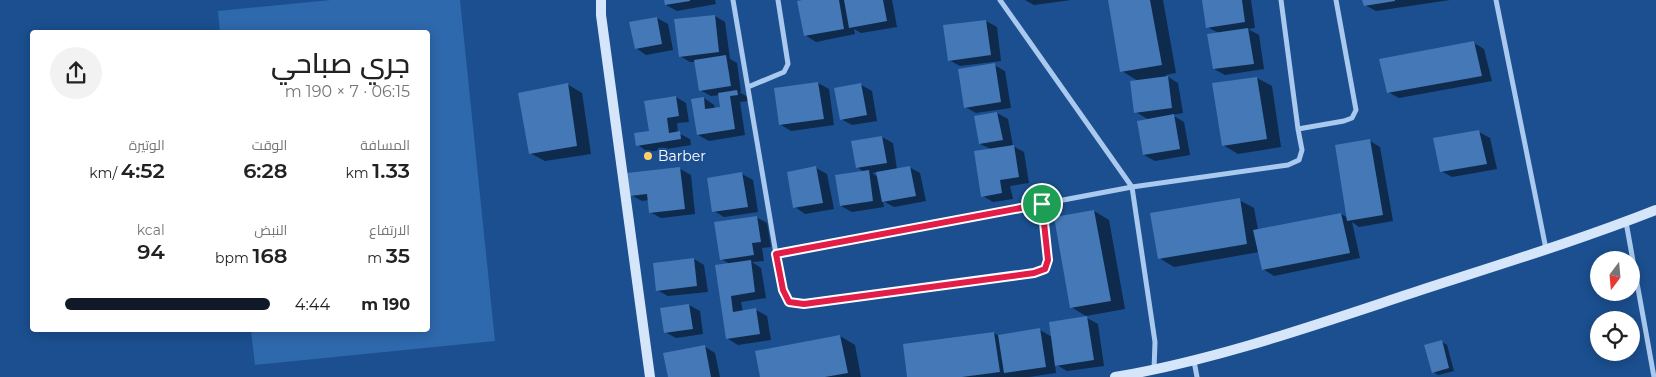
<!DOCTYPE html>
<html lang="ar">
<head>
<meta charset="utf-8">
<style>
  body { margin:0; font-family:Montserrat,Cairo,sans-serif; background:#f2f2f2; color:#222; direction:rtl; height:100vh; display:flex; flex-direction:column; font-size:19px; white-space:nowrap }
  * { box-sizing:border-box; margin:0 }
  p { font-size:16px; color:#767676 }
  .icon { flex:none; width:28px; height:28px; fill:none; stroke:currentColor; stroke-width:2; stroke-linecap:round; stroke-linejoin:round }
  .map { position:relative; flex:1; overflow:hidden; direction:ltr }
  .sheet { position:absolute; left:30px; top:30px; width:400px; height:302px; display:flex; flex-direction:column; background:#fff; border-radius:5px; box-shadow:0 2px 12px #0003; direction:rtl }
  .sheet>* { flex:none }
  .needle { width:32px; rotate:196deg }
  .controls { position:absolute; left:1590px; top:251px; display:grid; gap:10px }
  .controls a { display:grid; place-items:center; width:50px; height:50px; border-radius:50%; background:#fff; box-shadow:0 2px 12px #0003; font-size:25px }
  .pin { position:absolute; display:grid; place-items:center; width:42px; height:42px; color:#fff; margin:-21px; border:2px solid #fff; border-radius:50%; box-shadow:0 1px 5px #0007 }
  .round { display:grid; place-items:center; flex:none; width:52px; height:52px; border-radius:26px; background:#f2f2f2 }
  .head { display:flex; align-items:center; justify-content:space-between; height:85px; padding:0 20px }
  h1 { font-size:28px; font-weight:600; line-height:38px }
  .figures { display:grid; grid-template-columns:repeat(3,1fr); gap:8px; height:85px; padding:5px 20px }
  .figures div { display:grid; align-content:center }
  .figures b { font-size:21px; font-weight:600 }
  .figures small { font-size:14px; font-weight:400 }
  .figures p { font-size:14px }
  ul { padding:0 20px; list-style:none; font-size:16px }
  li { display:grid; grid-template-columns:80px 60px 1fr; align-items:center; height:38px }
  li i { height:12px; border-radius:6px; background:#111827 }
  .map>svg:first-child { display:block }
  .garden { fill:#2e69ad }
  .shadow { fill:#0007; fill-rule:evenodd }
  .building { fill:#4478b7 }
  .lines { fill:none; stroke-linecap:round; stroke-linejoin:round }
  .street { stroke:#a9c9ee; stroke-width:5 }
  .secondary { stroke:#d6e6fa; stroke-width:10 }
  .route-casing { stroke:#fff; stroke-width:10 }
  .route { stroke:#e11d48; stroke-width:6 }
  .poi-dot { fill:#ffd166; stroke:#1b4f8f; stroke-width:2 }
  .labels { text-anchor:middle; stroke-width:4.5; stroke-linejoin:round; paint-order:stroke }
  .poi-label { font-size:14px; fill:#fff; stroke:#1b4f8f; text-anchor:start }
</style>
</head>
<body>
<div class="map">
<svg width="1656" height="377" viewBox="0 0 1656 377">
  <rect width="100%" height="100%" fill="#1b4f8f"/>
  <path class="garden" d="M331 0H460L495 341 255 365 251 330H428V32H220L218 11Z"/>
  <path class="shadow" d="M665 0H715L716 4 677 11 666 5Z
    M809 0H892L897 27 861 33 854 29 855 34 816 42 805 35Z
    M1025 0H1071L1034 5Z
    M1109 0H1163L1176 73 1165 75 1178 83 1183 113 1172 115 1184 122 1190 155 1155 161 1144 155 1149 120 1136 112 1138 81 1122 71Z
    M1204 0H1251L1255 28 1248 29 1259 35 1264 69 1225 75 1214 69 1219 33 1207 27Z
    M1363 0H1450L1376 11 1365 5Z
    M715 16 725 22 730 59 737 63 741 92H739L748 97V101L740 102 745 135 709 141 698 135 704 98 714 105 715 109 721 108 719 95 711 96 700 90 696 62H690L680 56Z
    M657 18 668 24 673 50 646 55 636 48Z
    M986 21 997 27 1001 61 960 66 949 60Z
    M1474 43 1484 49 1492 81 1399 98 1388 92Z
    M994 65 1005 71 1011 108 976 113 965 107Z
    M1257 78 1272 86 1281 147 1238 154 1223 145Z
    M818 83 829 89 834 125 791 131 781 125Z
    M567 84 582 93 591 154 545 161 530 153Z
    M861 85 872 91 877 121 852 125 841 119Z
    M676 97 686 103 689 122 677 123 678 133 690 139 691 145 648 152 638 145 650 132Z
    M997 113 1008 119 1013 146 1024 152 1029 183 1010 186 1013 199 993 202 983 196 991 149 980 144Z
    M1479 132 1490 138 1497 169 1452 177 1441 171Z
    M882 137 893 143 897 169 909 167 920 173 926 201 894 207 883 201 884 207 852 212 841 206 864 172 857 167ZM877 172 878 177 872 173Z
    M1370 141 1380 147 1393 221 1359 227 1352 222 1360 258 1274 276 1263 269 1259 252 1174 267 1159 258 1239 200 1254 208 1258 230 1341 214 1348 218Z
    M816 168 827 174 834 209 805 214 795 207Z
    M680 169 691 175 695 214 661 218 650 212 649 200 642 201 631 195Z
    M742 174 753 180 758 212 724 217 714 211Z
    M1094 211 1109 220 1125 309 1086 316 1071 307 1055 218Z
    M756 217 767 223 771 247 762 248 764 261 752 262 761 268 766 298 741 302 743 312 756 310 767 316 771 340 738 345 728 339 730 264 721 259Z
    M694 259 704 265 708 292 668 296 657 290Z
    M689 305 700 311 703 334 676 338 665 332Z
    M1087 318 1098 324 1104 366 1067 371 1055 364 1056 373 1029 377H909L994 333 999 336 1040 330 1052 337Z
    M840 336 855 345 861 377H761Z
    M1442 342 1447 345 1454 371 1438 375 1433 372Z
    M704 346 715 353 720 377H670Z"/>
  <path class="building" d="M664 0H690V1L665 5Z
    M802 0H839L844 29 804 36 797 1Z
    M844 0H883L887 21 849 28Z
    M1108 0H1150L1162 65 1120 72Z
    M1202 0H1242L1245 22 1206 28Z
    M1362 0H1395V1L1364 6Z
    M715 15 719 52 679 57 674 19Z
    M657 17 662 44 635 49 629 22Z
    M986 20 991 55 948 61 943 25Z
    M1248 28 1254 64 1213 69 1207 34Z
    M1474 41 1482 76 1387 93 1379 59Z
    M726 55 731 86 699 91 694 60Z
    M995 63 1001 102 964 108 958 69Z
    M1168 76 1172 108 1134 113 1130 81Z
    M1257 77 1267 139 1222 146 1212 83Z
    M818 82 824 119 779 125 774 88Z
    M568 83 577 146 529 154 518 93Z
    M861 83 867 115 840 120 834 88Z
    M737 90 738 95 730 96 735 129 697 135 691 99 704 97 705 109 720 107 718 93Z
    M676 96 679 116 667 118 669 133 680 131 681 139 636 146 634 133 649 131 644 101Z
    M997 112 1003 140 979 144 974 116Z
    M1174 114 1180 149 1143 155 1137 121Z
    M1479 130 1487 164 1440 172 1433 138Z
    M882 136 887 163 856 168 851 141Z
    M1370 139 1383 215 1347 221 1335 145Z
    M1014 145 1019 177 1000 180 1002 193 981 197 974 151Z
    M816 166 823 203 793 208 787 172Z
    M910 166 916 196 882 202 876 172Z
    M680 167 685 209 649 213 647 194 630 196 627 173Z
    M869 170 873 201 840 206 835 175Z
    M742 172 748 207 712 212 707 178Z
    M1240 198 1247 244 1158 259 1150 213Z
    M1094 210 1111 301 1070 308 1054 217Z
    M1341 213 1350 253 1262 270 1253 230Z
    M757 216 761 242 752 243 754 255 720 260 714 222Z
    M694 258 697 286 656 291 653 263Z
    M751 260 755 292 731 296 733 312 756 308 760 334 726 339 715 265Z
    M689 304 693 329 664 333 660 308Z
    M1087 316 1094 360 1055 366 1049 322Z
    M1040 328 1046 367 1004 373 998 335Z
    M994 332 1000 372 962 377H907L903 344Z
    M840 335 848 373 825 377H760L755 351Z
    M1442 340 1449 368 1432 373 1424 345Z
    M705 345 711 377H668L663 353Z"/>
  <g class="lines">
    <path class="street" d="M733 0 776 254 1132 187 1288 165 1299 160 1302 150 1298 129 1281 0
      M1000 0 1132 187 1155 342 1154 370
      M1496 0 1546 249
      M748 87 784 72 788 64 778 0
      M1298 129 1344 121 1352 118 1356 110 1336 0
      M1626 222 1654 377
      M776 254 783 290 789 302 804 304 1033 273 1045 269 1048 260 1042 204
      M1194 361 1197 377"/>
    <path class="secondary" d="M601 0V15L650 377
      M1115 377C1215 360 1312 326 1409 294 1491 267 1575 242 1656 210"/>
  </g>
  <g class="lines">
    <defs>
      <path id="route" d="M1042 204 1048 260 1045 269 1034 273 804 304 789 302 783 290 776 254Z"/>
    </defs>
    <use href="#route" class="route-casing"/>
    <use href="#route" class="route"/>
  </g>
  <circle class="poi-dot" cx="648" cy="156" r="5"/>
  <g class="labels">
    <g class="poi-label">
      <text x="658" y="161">Barber</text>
    </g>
  </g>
</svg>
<div class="controls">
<a><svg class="needle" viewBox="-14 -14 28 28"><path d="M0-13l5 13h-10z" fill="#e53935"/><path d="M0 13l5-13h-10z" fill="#767676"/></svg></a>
<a><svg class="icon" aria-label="locate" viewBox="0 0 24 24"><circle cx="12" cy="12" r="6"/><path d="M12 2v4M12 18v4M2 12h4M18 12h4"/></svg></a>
</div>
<div class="pin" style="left:1042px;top:204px;background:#1e9e55"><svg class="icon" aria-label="arrive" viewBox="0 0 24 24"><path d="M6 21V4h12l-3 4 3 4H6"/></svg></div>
<section class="sheet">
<div class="head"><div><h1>جري صباحي</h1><p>06:15 · 7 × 190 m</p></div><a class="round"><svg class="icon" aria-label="share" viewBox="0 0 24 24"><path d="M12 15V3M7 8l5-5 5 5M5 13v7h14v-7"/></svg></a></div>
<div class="figures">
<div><p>المسافة</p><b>1.33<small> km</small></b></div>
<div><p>الوقت</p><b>6:28</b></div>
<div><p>الوتيرة</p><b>4:52<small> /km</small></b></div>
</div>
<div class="figures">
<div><p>الارتفاع</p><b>35<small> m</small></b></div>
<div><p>النبض</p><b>168<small> bpm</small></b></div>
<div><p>kcal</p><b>94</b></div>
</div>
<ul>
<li><b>190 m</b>4:44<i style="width:93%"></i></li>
</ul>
</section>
</div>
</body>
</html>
